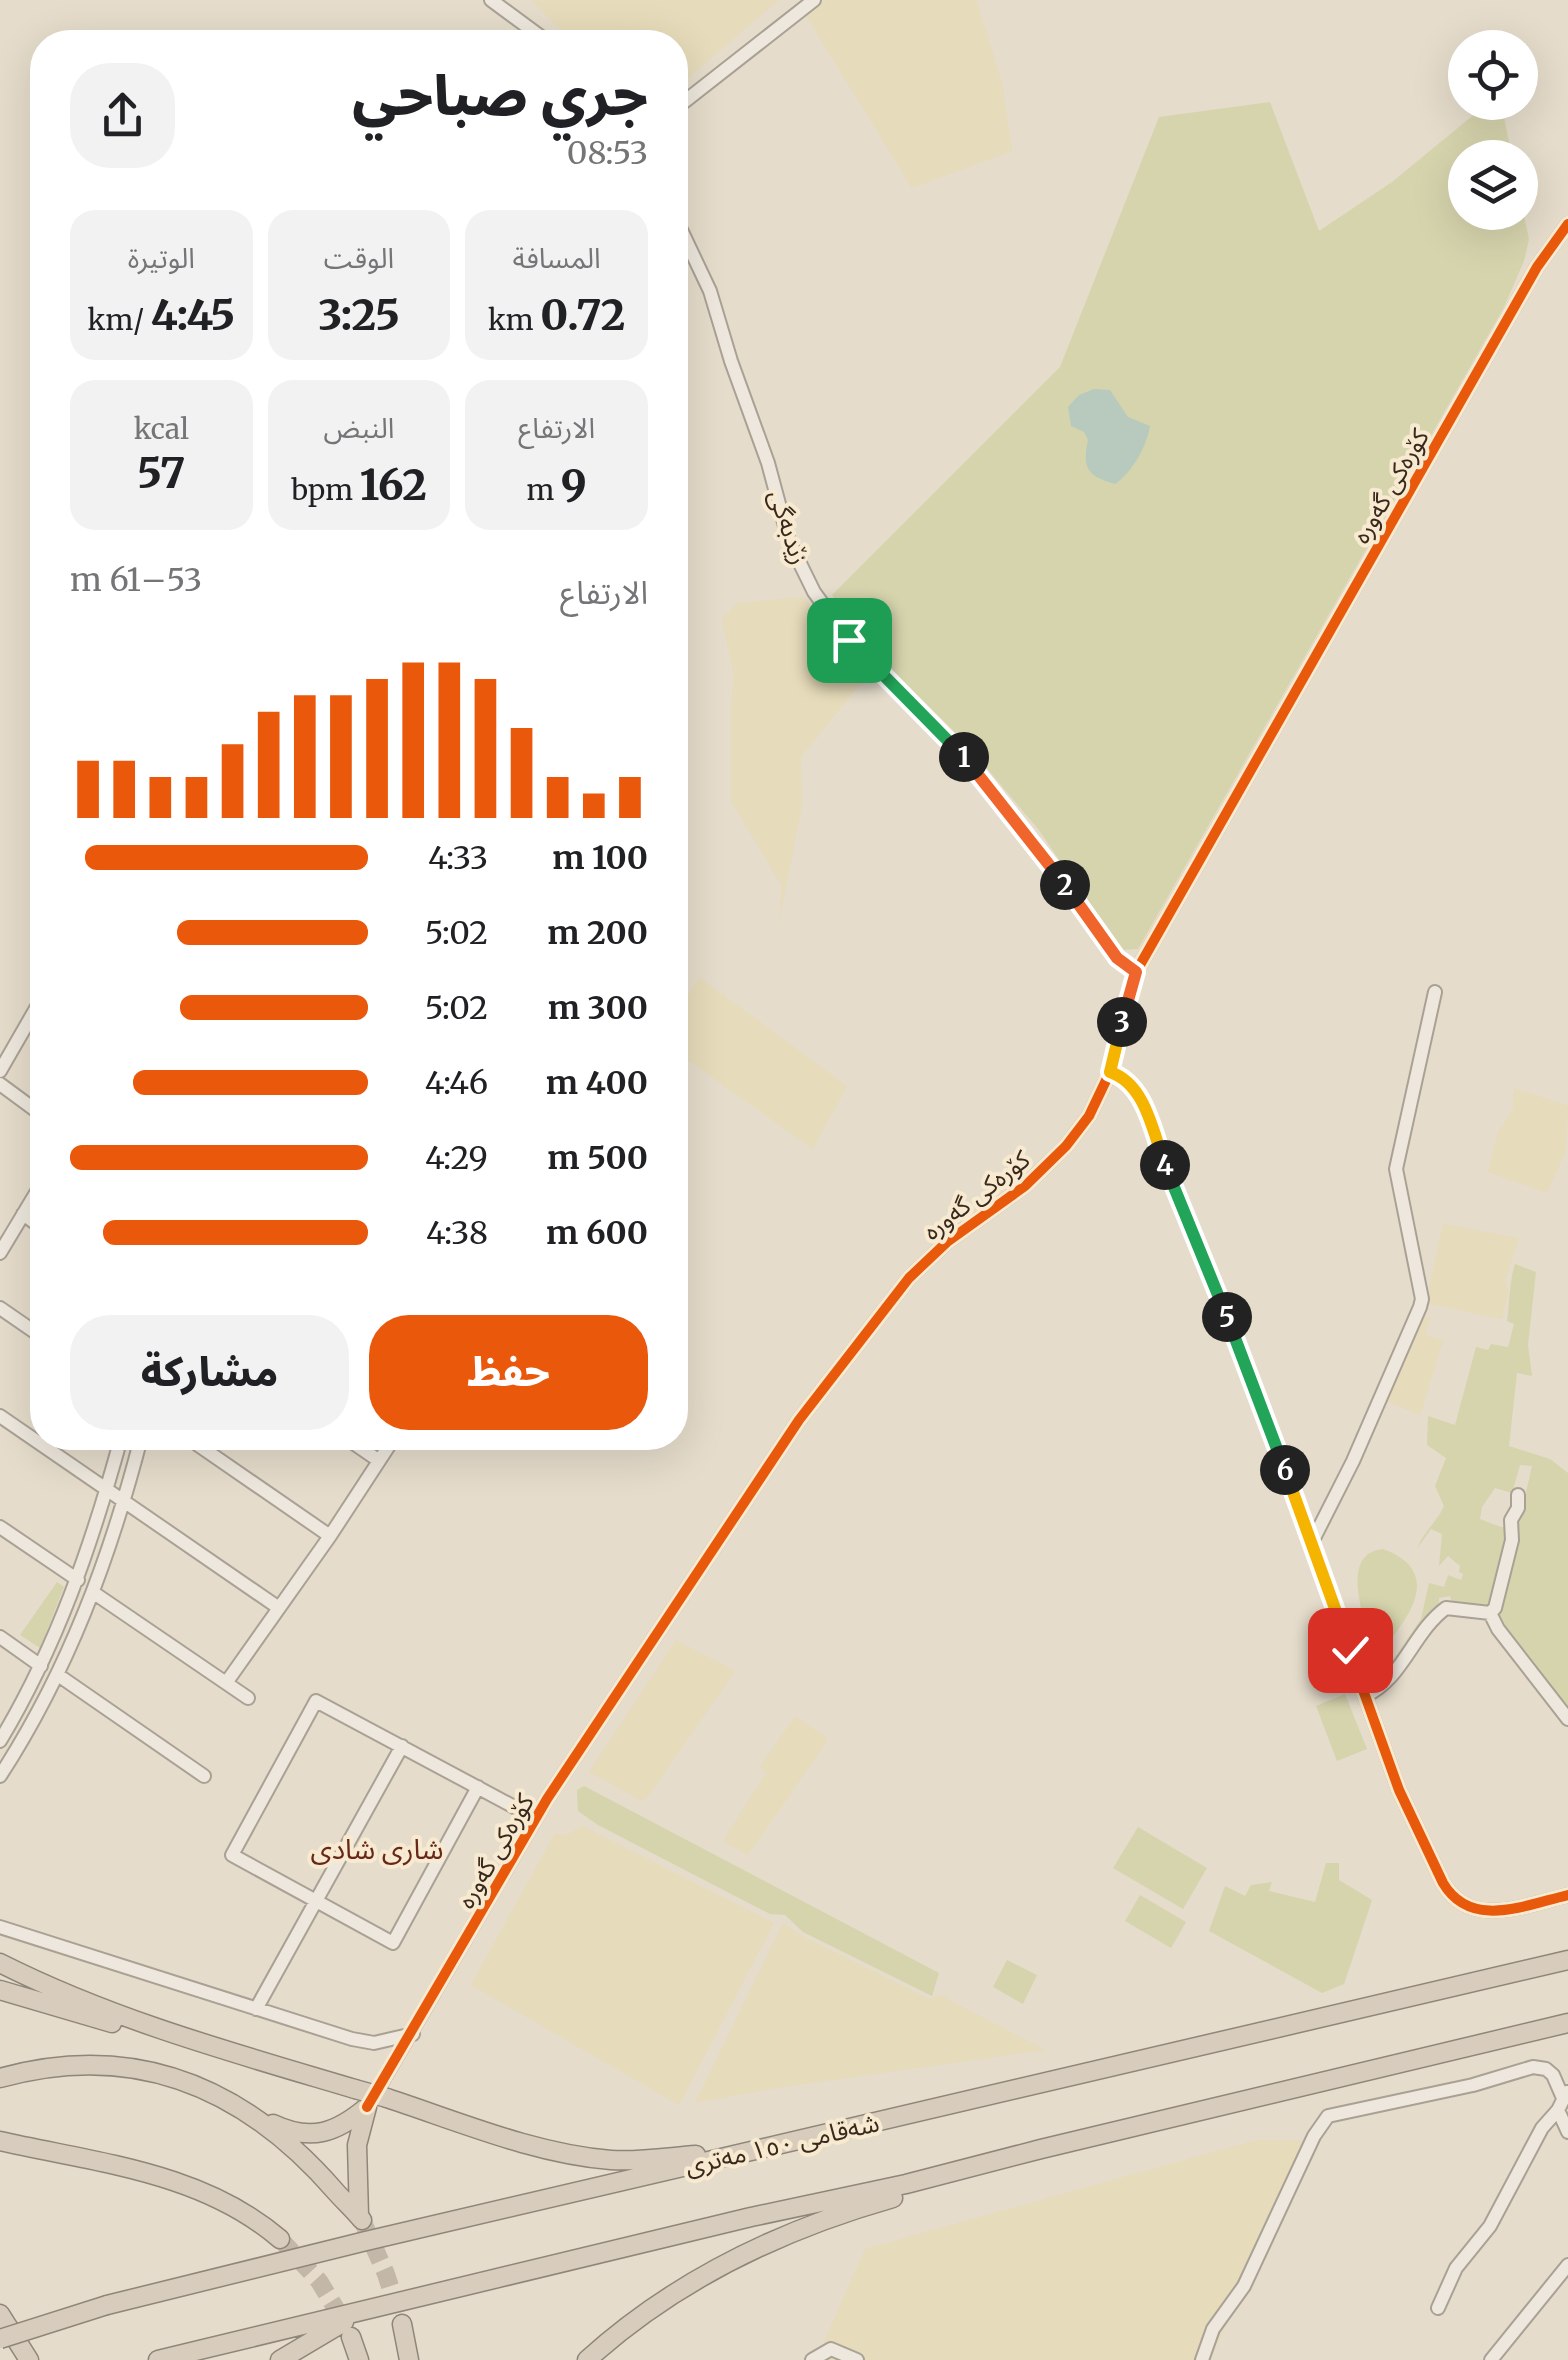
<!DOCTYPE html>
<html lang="ar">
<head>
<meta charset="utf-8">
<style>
  body { margin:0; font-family:Merriweather,"Noto Sans Arabic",serif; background:#f2f2f2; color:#202124; direction:rtl; height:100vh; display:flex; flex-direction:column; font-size:38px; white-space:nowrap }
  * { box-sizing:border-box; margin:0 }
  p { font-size:32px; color:#757577 }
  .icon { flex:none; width:55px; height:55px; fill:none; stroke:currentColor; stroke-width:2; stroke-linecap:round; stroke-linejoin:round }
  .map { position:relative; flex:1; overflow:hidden; direction:ltr }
  .side { position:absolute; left:30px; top:30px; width:658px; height:1420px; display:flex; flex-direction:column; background:#fff; border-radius:40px; box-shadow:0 10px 40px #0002; direction:rtl }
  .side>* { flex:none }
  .fabs { position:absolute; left:1448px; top:30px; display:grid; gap:20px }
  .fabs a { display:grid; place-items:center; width:90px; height:90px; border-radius:50%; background:#fff; box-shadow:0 10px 40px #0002; font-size:50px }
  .pin { position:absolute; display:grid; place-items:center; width:85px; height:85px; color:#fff; margin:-42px; border-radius:20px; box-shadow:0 5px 15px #0006 }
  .km { position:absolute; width:50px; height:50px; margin:-25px; border-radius:50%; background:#222; color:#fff; font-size:28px; line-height:50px; text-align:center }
  .round { display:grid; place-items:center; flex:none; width:105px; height:105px; border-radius:40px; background:#f2f2f2 }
  .overview { display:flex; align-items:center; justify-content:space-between; height:170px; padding:0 40px }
  h1 { font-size:55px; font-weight:800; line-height:75px }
  .stats { display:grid; grid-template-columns:repeat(3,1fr); gap:15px; height:170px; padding:10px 40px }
  .stats div { display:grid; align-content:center; border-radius:25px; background:#f2f2f2; text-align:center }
  .stats b { font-size:42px; font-weight:800 }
  .stats small { font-size:28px; font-weight:400 }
  .stats p { font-size:28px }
  .chart { height:280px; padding:20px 40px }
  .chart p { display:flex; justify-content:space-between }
  .chart svg { width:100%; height:180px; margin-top:10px; stroke:#ea580c; stroke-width:6 }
  .button { display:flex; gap:20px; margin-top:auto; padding:20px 40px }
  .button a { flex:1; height:115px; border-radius:40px; background:#ea580c; color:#fff; font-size:40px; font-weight:800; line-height:115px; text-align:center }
  .button a+a { background:#f2f2f2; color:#202124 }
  ul { padding:0 40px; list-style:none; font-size:32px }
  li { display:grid; grid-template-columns:160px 120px 1fr; align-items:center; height:75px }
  li i { height:25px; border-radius:12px; background:#ea580c }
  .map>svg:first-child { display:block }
  .farmland { fill:#e6dbba }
  .green { fill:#d6d4ad }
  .water { fill:#b7cabd }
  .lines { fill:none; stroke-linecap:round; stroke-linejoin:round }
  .highway-tunnel { stroke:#c3b8a8; stroke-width:18; stroke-dasharray:18 9; stroke-linecap:butt }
  .minor-casing { stroke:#aaa195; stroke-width:16 }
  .highway-casing { stroke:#8f867b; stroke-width:21 }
  .minor { stroke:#ede7dd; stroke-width:12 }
  .highway { stroke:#d8ccbc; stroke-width:18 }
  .highway-bridge-casing { stroke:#8f867b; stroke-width:21; stroke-linecap:butt }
  .highway-bridge { stroke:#d8ccbc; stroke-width:18 }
  .cycleway-casing { stroke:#f7ead0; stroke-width:16 }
  .cycleway { stroke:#e8590c; stroke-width:10 }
  .split-1-casing { stroke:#fff; stroke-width:20 }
  .split-2-casing { stroke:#fff; stroke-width:20 }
  .split-3-casing { stroke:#fff; stroke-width:20 }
  .split-4-casing { stroke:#fff; stroke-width:20 }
  .split-5-casing { stroke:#fff; stroke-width:20 }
  .split-6-casing { stroke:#fff; stroke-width:20 }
  .split-7-casing { stroke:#fff; stroke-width:20 }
  .split-1 { stroke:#22a559; stroke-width:12 }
  .split-2 { stroke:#f0652b; stroke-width:12 }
  .split-3 { stroke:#f0652b; stroke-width:12 }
  .split-4 { stroke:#f5b400; stroke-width:12 }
  .split-5 { stroke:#22a559; stroke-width:12 }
  .split-6 { stroke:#22a559; stroke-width:12 }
  .split-7 { stroke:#f5b400; stroke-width:12 }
  .labels { text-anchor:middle; stroke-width:8; stroke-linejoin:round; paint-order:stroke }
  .street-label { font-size:25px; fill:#39291c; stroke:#f7ead0 }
  .neighbourhood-label { font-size:28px; fill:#67271a; stroke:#f7ead0 }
</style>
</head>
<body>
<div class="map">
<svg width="1568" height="2360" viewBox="0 0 1568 2360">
  <rect width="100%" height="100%" fill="#e5dccb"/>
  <path class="farmland" d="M531 0H779L675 89V42H572Z
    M825 0H976L1002 82 1012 151 912 188 806 16Z
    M804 597 862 682 801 757 802 806 778 927 782 886 731 801V700L734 677 722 619 737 603Z
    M699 977 847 1086 813 1149 675 1051V1017Z
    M1514 1088 1568 1106 1566 1150 1547 1193 1488 1172 1497 1135 1513 1109Z
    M1443 1224 1519 1238 1505 1282 1509 1290 1502 1319 1426 1303Z
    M1421 1315 1430 1318 1425 1335 1443 1341 1420 1415 1386 1401Z
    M676 1640 735 1671 647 1798 642 1801 589 1772Z
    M795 1716 827 1738 826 1743 748 1855 723 1841 766 1773 760 1767Z
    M582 1826 774 1923 679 2105 471 1985 555 1833 565 1836Z
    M783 1923 802 1936 929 1999 940 1995 1045 2050 769 2089 695 2103Z
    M1256 2140 1313 2141 1210 2360H816L865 2249Z"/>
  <path class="green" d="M1270 102 1319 231 1392 182 1488 103H1501L1512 157 1465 158V212H1520V197L1529 239 1524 261 1504 307 1138 949 1122 950 1038 829 963 740 877 656 832 595 1060 367 1159 117Z
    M1515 1264 1536 1272 1528 1345 1532 1376 1517 1373 1509 1446 1550 1459 1568 1473V1713L1497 1619 1532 1466 1520 1465 1512 1493 1495 1488 1482 1507 1480 1519 1501 1527 1511 1526 1490 1608 1452 1602 1450 1596 1439 1598V1609L1395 1667 1391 1663 1421 1619 1429 1583 1444 1587 1448 1575 1461 1580 1463 1574 1459 1572 1460 1566 1448 1556 1439 1566 1442 1534 1431 1529 1417 1549C1424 1531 1437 1522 1444 1506L1435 1486 1446 1458 1427 1445 1428 1416 1455 1425 1476 1347 1488 1350 1491 1344 1508 1347 1514 1324 1507 1321C1510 1301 1509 1283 1515 1264Z
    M1383 1549C1443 1571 1411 1616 1382 1650L1376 1651 1372 1648C1365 1621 1338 1553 1383 1549Z
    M57 1582 64 1587 40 1648 20 1635Z
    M1345 1694 1367 1749 1337 1761 1316 1706Z
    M584 1786 939 1973 932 1996 803 1932 785 1915 770 1914 598 1825 578 1811 577 1790Z
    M1138 1827 1207 1868 1183 1909 1113 1868Z
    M1326 1863H1339V1880L1372 1900 1344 1984 1322 1993 1209 1931 1225 1886 1245 1896 1251 1885 1272 1882 1269 1891 1315 1902Z
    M1140 1895 1186 1922 1171 1948 1125 1921Z
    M1007 1960 1037 1975 1023 2004 993 1987Z"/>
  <path class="water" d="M1094 389 1110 390 1128 417 1150 426C1147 446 1132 473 1115 484 1087 476 1082 468 1088 440L1084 432 1071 426 1068 407 1079 395Z"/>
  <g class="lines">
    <path class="highway-tunnel" d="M362 2220 386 2274 402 2324
      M280 2239 319 2281 347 2327"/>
    <defs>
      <path id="minor" d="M491 0 548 42
        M675 109 814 0
        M675 217 710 291 731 361 768 463 789 541 814 592 849 640 950 741 1032 840 1117 958 1136 972
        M0 1071 42 998
        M1110 1072 1126 1079 1138 1094 1263 1412 1399 1790 1443 1883C1471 1930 1525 1905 1568 1895
        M0 1084 42 1115
        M23 1214 42 1228
        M0 1253 42 1183
        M0 1308 42 1337
        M0 1416 279 1608
        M188 1438 330 1536
        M346 1438 378 1460
        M0 1527 78 1580
        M1312 1542 1353 1461 1420 1307 1422 1299 1396 1169 1435 992
        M94 1593 248 1698
        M1490 1613 1498 1629 1568 1719
        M0 1637 41 1666
        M58 1675 204 1776
        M226 1683 330 1536 394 1438
        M1365 1696C1403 1679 1413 1632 1446 1608L1490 1613 1495 1608 1512 1540 1511 1520 1518 1508V1495
        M0 1741C57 1646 92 1544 121 1438
        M0 1776C68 1671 110 1558 141 1438
        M478 1787 393 1943 232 1855 316 1701 518 1809
        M0 1927 352 2039 374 2043 413 2034
        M256 2009 402 1746
        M372 2099 547 1799 799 1420 909 1278 947 1242 1025 1186 1066 1146 1089 1116 1110 1072 1136 972 1537 267 1568 224
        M1558 2110 1568 2132
        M1438 2308 1456 2268 1490 2226 1542 2128 1558 2110 1567 2092
        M812 2360 831 2349 857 2360
        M1202 2360 1213 2329 1244 2286 1314 2136 1328 2116 1473 2085 1533 2067 1546 2069 1553 2075 1563 2098
        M1491 2360 1568 2265"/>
      <path id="highway" d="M0 1963C113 2020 234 2053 355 2089
        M0 1990 112 2023
        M0 2078C136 2040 246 2088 336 2192 344 2201 354 2210 362 2220
        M387 2098C460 2122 535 2154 611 2160 639 2162 669 2157 696 2155
        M273 2124C311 2142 336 2133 367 2107
        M0 2141C97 2163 202 2172 280 2239
        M359 2215 357 2145 367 2107
        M107 2305 366 2241 1568 1960
        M0 2314 29 2360
        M402 2324 409 2360
        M351 2337 359 2360
        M158 2360 751 2217 906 2184 1041 2149 1568 2023
        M280 2360 344 2322
        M587 2360C674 2281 780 2230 893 2198"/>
    </defs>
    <use href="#minor" class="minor-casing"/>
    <use href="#highway" class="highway-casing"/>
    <use href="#minor" class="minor"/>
    <use href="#highway" class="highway"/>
    <defs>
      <path id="highway-bridge" d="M355 2089 387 2098
        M0 2339 107 2305"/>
    </defs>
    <use href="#highway-bridge" class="highway-bridge-casing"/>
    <use href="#highway-bridge" class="highway-bridge"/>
    <defs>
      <path id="cycleway" d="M1110 1072 1126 1079 1138 1094 1263 1412 1399 1790 1443 1883C1471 1930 1525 1905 1568 1895
        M367 2107 547 1799 799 1420 909 1278 947 1242 1025 1186 1066 1146 1089 1116 1110 1072 1136 972 1537 267 1568 224"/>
    </defs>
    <use href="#cycleway" class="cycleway-casing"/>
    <use href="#cycleway" class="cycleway"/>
  </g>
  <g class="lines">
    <defs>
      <path id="split-1" d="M849 640 964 757"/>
      <path id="split-2" d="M964 757 1065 885"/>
      <path id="split-3" d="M1065 885 1117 958 1136 972 1122 1022"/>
      <path id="split-4" d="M1122 1022 1110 1072C1146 1084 1153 1133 1165 1165"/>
      <path id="split-5" d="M1165 1165 1227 1317"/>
      <path id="split-6" d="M1227 1317 1285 1470"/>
      <path id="split-7" d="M1285 1470 1350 1650"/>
    </defs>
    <use href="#split-1" class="split-1-casing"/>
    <use href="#split-2" class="split-2-casing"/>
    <use href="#split-3" class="split-3-casing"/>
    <use href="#split-4" class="split-4-casing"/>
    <use href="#split-5" class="split-5-casing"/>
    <use href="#split-6" class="split-6-casing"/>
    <use href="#split-7" class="split-7-casing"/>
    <use href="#split-1" class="split-1"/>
    <use href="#split-2" class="split-2"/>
    <use href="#split-3" class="split-3"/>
    <use href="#split-4" class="split-4"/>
    <use href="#split-5" class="split-5"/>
    <use href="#split-6" class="split-6"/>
    <use href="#split-7" class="split-7"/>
  </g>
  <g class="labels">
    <g class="street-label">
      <text transform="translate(1390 486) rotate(-60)" y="9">کۆرەکی گەورە</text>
      <text transform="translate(789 527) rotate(72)" y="9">زێدبەگی</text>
      <text transform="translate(976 1195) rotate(-38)" y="9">کۆرەکی گەورە</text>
      <text transform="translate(495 1851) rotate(-60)" y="9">کۆرەکی گەورە</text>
      <text transform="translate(782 2144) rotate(-13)" y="9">شەقامی ١٥٠ مەتری</text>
    </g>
    <g class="neighbourhood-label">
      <text x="377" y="1859">شاری شادی</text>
    </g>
  </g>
</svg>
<div class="fabs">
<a><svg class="icon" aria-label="locate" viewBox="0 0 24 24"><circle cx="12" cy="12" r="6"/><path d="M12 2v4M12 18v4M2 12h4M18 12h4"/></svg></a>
<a><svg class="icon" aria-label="layers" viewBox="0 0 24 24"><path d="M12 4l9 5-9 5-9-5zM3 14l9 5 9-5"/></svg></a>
</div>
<div class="pin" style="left:849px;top:640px;background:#1e9e55"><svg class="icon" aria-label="arrive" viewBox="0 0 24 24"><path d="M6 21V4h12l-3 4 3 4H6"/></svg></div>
<div class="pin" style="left:1350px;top:1650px;background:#d93025"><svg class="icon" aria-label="check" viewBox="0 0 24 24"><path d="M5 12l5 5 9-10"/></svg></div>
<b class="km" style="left:964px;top:757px">1</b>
<b class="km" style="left:1065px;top:885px">2</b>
<b class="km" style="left:1122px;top:1022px">3</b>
<b class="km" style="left:1165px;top:1165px">4</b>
<b class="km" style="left:1227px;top:1317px">5</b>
<b class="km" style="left:1285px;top:1470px">6</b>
<section class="side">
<div class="overview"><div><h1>جري صباحي</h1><p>08:53</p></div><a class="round"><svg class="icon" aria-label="share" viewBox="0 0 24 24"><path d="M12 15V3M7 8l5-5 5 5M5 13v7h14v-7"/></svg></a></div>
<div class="stats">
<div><p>المسافة</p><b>0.72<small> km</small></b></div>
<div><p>الوقت</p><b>3:25</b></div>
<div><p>الوتيرة</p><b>4:45<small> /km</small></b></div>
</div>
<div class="stats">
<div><p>الارتفاع</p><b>9<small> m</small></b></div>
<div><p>النبض</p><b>162<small> bpm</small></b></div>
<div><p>kcal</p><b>57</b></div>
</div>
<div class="chart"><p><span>الارتفاع</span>53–61 m</p>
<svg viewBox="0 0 160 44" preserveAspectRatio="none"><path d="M5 44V30M15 44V30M25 44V34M35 44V34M45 44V26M55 44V18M65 44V14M75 44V14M85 44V10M95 44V6M105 44V6M115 44V10M125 44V22M135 44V34M145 44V38M155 44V34"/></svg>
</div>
<ul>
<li><b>100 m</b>4:33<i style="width:95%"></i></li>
<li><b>200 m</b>5:02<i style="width:64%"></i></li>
<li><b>300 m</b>5:02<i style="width:63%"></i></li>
<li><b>400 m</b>4:46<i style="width:79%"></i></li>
<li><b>500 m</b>4:29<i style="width:100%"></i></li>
<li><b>600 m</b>4:38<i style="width:89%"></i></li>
</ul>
<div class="button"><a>حفظ</a><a>مشاركة</a></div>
</section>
</div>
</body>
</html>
